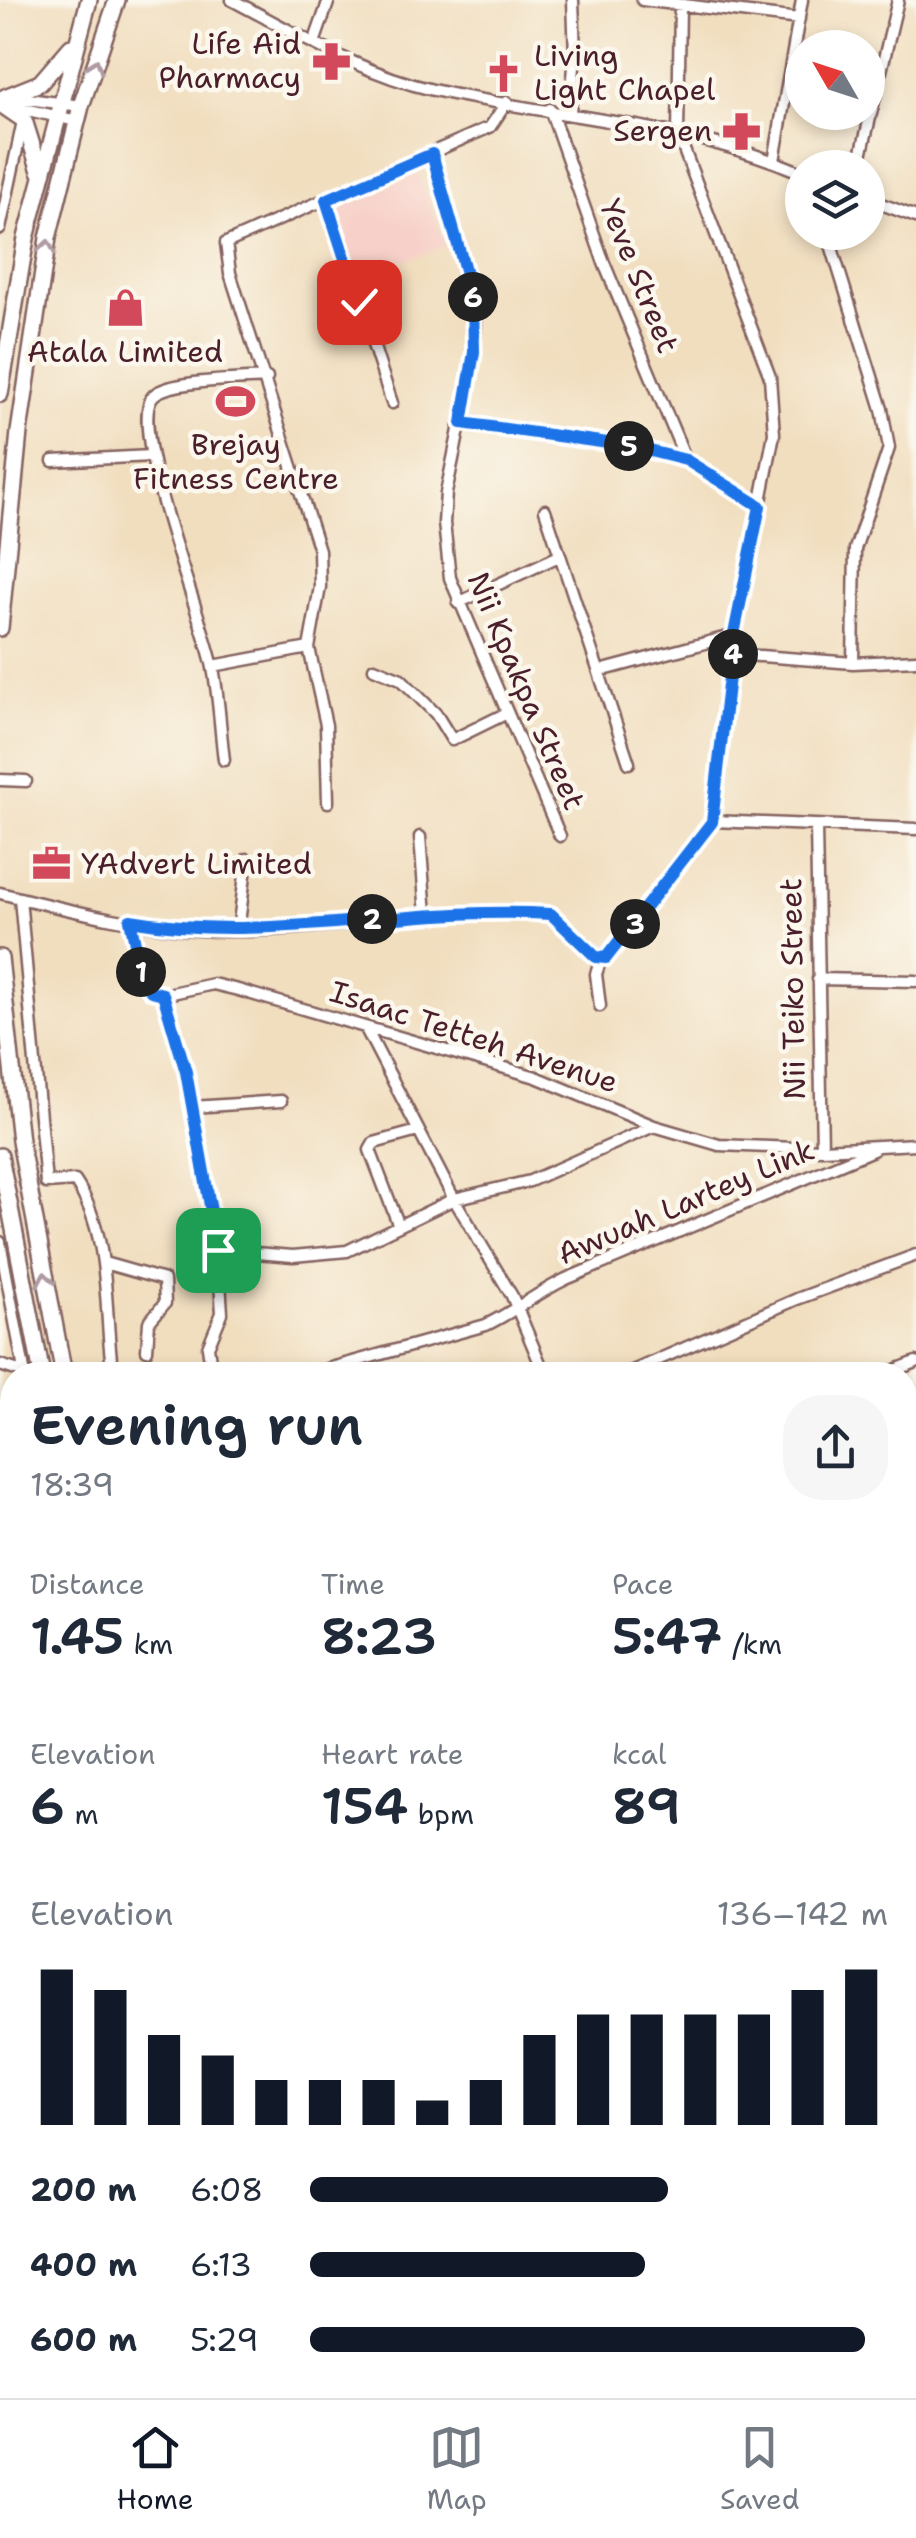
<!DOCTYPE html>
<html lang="en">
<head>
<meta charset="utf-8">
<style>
  body { margin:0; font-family:"Shantell Sans",sans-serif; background:#f6f6f7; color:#1f2937; height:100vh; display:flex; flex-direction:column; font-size:38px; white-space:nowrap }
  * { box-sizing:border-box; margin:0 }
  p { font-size:32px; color:#747a83 }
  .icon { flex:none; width:55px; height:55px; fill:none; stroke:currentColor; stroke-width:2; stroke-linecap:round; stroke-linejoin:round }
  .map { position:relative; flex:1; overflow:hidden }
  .panel { position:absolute; left:0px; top:1362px; width:918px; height:1038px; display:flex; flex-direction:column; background:#fff; border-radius:40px 40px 0 0; box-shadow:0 5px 15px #0003 }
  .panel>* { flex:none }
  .needle { width:65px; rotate:309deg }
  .buttons { position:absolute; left:785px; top:30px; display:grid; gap:20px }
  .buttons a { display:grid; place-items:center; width:100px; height:100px; border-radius:50%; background:#fff; box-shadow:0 5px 15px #0003; font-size:50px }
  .pin { position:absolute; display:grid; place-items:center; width:85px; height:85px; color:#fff; margin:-42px; border-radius:20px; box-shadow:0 5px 15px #0006 }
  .km { position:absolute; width:50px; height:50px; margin:-25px; border-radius:50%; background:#222; color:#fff; font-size:28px; line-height:50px; text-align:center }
  .round { display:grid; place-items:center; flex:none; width:105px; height:105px; border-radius:40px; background:#f6f6f7 }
  .headline { display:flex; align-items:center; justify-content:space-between; height:170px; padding:0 30px }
  h1 { font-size:55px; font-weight:600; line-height:75px }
  .stats { display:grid; grid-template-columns:repeat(3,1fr); gap:15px; height:170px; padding:10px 30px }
  .stats div { display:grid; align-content:center }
  .stats b { font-size:50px; font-weight:600 }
  .stats small { font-size:28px; font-weight:400 }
  .stats p { font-size:28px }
  .chart { height:280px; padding:20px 30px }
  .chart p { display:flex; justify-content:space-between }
  .chart svg { width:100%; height:180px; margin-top:10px; stroke:#111827; stroke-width:6 }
  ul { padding:0 30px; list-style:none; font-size:32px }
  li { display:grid; grid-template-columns:160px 120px 1fr; align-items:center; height:75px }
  li i { height:25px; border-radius:12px; background:#111827 }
  .menu { display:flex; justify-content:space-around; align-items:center; height:140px; border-top:2px solid #e0e1e3; background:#fff; font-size:28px; color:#747a83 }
  .menu a { display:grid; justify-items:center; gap:5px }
  .menu .selected { color:#111827 }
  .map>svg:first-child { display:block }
  .built { fill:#f7d1c9 }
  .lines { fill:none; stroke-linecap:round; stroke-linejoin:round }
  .minor-casing { stroke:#84625f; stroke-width:15 }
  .highway-casing { stroke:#84625f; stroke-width:20 }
  .minor { stroke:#fff; stroke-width:10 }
  .highway { stroke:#fff; stroke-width:15 }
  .oneway { stroke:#ae9aa0 }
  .route-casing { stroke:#fff; stroke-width:20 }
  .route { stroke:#1a73e8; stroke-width:12 }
  .labels { text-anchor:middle; stroke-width:9; stroke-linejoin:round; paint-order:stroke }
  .poi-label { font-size:30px; fill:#4a1f2b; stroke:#fbf7ec; text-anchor:end }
  .street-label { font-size:30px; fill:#4a1f2b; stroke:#fbf7ec }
</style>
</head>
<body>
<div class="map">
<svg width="916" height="2398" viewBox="0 0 916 2398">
  <rect width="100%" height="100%" fill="#fbf7ec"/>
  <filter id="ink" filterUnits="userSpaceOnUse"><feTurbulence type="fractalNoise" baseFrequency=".01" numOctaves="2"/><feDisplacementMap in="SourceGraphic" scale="20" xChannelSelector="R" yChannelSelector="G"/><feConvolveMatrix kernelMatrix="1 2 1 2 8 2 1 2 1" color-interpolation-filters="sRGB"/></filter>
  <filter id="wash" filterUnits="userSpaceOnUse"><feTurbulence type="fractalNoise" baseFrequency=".0048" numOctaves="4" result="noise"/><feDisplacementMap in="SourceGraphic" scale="40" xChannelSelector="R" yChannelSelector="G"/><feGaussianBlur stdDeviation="2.25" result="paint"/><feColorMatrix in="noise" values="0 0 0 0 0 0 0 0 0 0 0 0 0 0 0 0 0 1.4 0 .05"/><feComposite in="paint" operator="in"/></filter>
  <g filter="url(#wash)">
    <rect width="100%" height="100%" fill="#f1debf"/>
    <path class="built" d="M418 173 446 245 357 280 329 208Z"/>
  </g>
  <g filter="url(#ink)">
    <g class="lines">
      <defs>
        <path id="minor" d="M232 0C297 34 360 73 433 90 557 118 684 122 802 173
          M642 0 799 19
          M314 43 329 0
          M13 97 81 106
          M6 105 77 121
          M550 109 604 263 686 460
          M570 112 575 56 573 0
          M432 154 473 298 476 324 475 352 446 493 444 523 450 578 560 836
          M774 161 802 0
          M858 168 898 0
          M868 199 916 217
          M326 200 392 403
          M0 229 23 121
          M827 232 882 409 889 448 855 549 853 663
          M461 423 630 446 686 460 760 506
          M53 461 151 456
          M545 510 629 763
          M458 603 559 556
          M733 654 853 663 916 660
          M213 666 309 648
          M374 668 401 679 436 714 452 740 505 714
          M600 671 735 635
          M224 760C220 729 219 698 213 668 206 626 124 422 154 395 170 380 242 380 267 378
          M0 780 26 781
          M328 802 326 725 309 648 320 587 319 550 230 273 226 243 490 127 507 102
          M712 821 916 829
          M816 827 822 1149
          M420 837 426 915
          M0 893C71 911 151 931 225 931 333 932 442 906 551 914L601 959
          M20 898 46 1183 75 1181C113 1238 103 1310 113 1375
          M130 920 143 979 151 991 163 995 213 984 238 990 536 1077 654 1126 719 1145 822 1149 916 1144
          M238 931 247 859
          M601 959 622 940 712 821 735 635 774 434 770 377 678 134 680 5
          M818 979 916 981
          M163 995 186 1072 218 1250 222 1313 208 1347 212 1375
          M600 1006 596 974 601 959
          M365 1027 454 1199 512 1296 545 1375
          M193 1107 281 1101
          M399 1226 370 1150 374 1143 418 1131
          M0 1242 25 1375
          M218 1250 293 1256 347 1251 454 1199 530 1181 654 1126
          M104 1263 164 1280 165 1303 149 1322 147 1350
          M0 1365 25 1373
          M306 1375 486 1325C515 1311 537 1293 566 1279L873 1150
          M623 1375 797 1299 916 1255
          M883 1375 916 1362
          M905 1492 916 1488
          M905 1607 916 1603
          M0 1641 12 1644
          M905 1744 916 1738
          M905 1864 916 1871
          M905 1902 916 1890
          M0 1903 12 1950
          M905 2101 916 2082
          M905 2119 916 2126
          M905 2324 916 2304
          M0 2325 12 2362
          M21 2388 25 2398
          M133 2388 137 2398
          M292 2388 295 2398
          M363 2388 366 2398
          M737 2388 762 2398
          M507 2398 511 2388
          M630 2398 634 2388
          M862 2398 868 2388"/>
        <path id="highway" d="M5 97 40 83 71 47
          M2 105 24 120 40 171
          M0 394 26 238 89 0
          M0 628 19 432 48 238 81 106 117 0
          M0 958 20 1141 64 1375
          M0 1156 42 1375
          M314 2388 316 2398
          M338 2388 341 2398"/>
      </defs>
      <use href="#minor" class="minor-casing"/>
      <use href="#highway" class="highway-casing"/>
      <use href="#minor" class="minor"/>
      <use href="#highway" class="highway"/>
    </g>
    <defs><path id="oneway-chevron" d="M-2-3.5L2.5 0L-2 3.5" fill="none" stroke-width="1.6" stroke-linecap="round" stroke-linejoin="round" transform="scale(2.5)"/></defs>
    <g class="oneway">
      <use href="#oneway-chevron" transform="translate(95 66) rotate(-71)"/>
      <use href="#oneway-chevron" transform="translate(47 247) rotate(-80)"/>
      <use href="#oneway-chevron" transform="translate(45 1279) rotate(-100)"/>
    </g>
  </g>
  <g class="lines" filter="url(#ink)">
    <defs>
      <path id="route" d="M218 1250 186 1072 163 994 151 991 143 980 130 920C270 944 410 905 551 914L596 957 606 958 712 822 734 634 760 506 686 460 630 446 462 423 474 352 473 298 432 154 326 200 359 302"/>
    </defs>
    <use href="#route" class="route-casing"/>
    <use href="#route" class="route"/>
  </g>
  <defs>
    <symbol id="pharmacy-bare" viewBox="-9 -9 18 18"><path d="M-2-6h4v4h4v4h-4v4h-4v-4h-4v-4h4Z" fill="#d1495b" stroke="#fbf7ec" stroke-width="2.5" paint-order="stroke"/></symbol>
    <symbol id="church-bare" viewBox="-9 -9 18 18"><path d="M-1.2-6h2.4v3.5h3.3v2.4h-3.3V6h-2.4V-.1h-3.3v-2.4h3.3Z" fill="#d1495b" stroke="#fbf7ec" stroke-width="2.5" paint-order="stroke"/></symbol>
    <symbol id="shop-bare" viewBox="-9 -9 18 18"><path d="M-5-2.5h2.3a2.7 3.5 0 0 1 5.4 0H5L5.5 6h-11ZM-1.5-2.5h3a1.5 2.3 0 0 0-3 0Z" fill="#d1495b" stroke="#fbf7ec" stroke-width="2.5" paint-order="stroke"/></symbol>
    <symbol id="stadium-bare" viewBox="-9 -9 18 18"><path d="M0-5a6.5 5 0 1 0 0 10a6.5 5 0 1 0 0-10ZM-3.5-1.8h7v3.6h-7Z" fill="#d1495b" stroke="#fbf7ec" stroke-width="2.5" paint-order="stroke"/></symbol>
    <symbol id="office-bare" viewBox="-9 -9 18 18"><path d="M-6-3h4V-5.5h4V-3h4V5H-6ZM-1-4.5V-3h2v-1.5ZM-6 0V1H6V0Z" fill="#d1495b" stroke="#fbf7ec" stroke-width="2.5" paint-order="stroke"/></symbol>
  </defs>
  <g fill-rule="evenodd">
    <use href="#pharmacy-bare" x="304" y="34" width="55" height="55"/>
    <use href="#church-bare" x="476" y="46" width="55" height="55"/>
    <use href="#pharmacy-bare" x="714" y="104" width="55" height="55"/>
    <use href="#shop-bare" x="98" y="280" width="55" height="55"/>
    <use href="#stadium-bare" x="208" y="374" width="55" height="55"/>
    <use href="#office-bare" x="24" y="836" width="55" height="55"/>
  </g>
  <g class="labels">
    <g class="poi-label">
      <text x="301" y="54">Life Aid<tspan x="301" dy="34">Pharmacy</tspan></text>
      <text x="534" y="66" text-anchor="start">Living<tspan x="534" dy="34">Light Chapel</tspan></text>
      <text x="712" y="141">Sergen</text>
      <text x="125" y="362" text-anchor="middle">Atala Limited</text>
      <text x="236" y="455" text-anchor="middle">Brejay<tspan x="236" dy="34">Fitness Centre</tspan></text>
      <text x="81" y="874" text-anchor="start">YAdvert Limited</text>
    </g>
    <g class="street-label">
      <text transform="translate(639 276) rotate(68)" y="10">Yeve Street</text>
      <text transform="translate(526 691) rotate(67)" y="10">Nii Kpakpa Street</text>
      <text transform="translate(793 989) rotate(-91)" y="10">Nii Teiko Street</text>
      <text transform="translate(474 1037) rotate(18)" y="10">Isaac Tetteh Avenue</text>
      <text transform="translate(686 1202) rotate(-23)" y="10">Awuah Lartey Link</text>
    </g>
  </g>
</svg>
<div class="buttons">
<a><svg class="needle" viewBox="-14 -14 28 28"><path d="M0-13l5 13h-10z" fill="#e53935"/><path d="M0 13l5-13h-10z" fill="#747a83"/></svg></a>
<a><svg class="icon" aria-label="layers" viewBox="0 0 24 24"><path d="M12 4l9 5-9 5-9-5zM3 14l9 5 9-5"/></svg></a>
</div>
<div class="pin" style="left:218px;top:1250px;background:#1e9e55"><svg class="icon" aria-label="arrive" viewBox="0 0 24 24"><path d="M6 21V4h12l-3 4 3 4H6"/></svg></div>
<div class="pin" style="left:359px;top:302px;background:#d93025"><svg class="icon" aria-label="check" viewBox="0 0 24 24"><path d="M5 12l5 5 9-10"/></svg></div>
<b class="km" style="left:141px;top:972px">1</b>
<b class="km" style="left:372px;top:919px">2</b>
<b class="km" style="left:635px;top:924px">3</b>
<b class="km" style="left:733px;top:654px">4</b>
<b class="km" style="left:629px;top:446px">5</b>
<b class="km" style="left:473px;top:297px">6</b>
<section class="panel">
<div class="headline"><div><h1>Evening run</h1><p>18:39</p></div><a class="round"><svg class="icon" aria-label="share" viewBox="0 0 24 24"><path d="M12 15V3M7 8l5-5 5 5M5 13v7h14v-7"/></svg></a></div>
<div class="stats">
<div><p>Distance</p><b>1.45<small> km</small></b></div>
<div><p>Time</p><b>8:23</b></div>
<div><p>Pace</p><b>5:47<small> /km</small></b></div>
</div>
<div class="stats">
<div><p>Elevation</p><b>6<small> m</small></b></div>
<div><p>Heart rate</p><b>154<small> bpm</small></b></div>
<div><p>kcal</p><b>89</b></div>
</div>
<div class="chart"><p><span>Elevation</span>136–142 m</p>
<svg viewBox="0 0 160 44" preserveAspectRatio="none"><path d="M5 44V6M15 44V11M25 44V22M35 44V27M45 44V33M55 44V33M65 44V33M75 44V38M85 44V33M95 44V22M105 44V17M115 44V17M125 44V17M135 44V17M145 44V11M155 44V6"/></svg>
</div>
<ul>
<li><b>200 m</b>6:08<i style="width:62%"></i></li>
<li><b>400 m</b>6:13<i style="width:58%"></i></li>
<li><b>600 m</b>5:29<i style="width:96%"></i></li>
</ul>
</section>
</div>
<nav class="menu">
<a class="selected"><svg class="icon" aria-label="home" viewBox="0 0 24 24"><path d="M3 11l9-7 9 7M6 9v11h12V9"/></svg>Home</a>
<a><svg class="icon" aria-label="map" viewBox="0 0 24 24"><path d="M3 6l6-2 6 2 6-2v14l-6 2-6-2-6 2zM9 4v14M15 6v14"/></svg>Map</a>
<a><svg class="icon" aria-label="saved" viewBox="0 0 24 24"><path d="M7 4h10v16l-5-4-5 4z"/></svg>Saved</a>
</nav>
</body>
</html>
